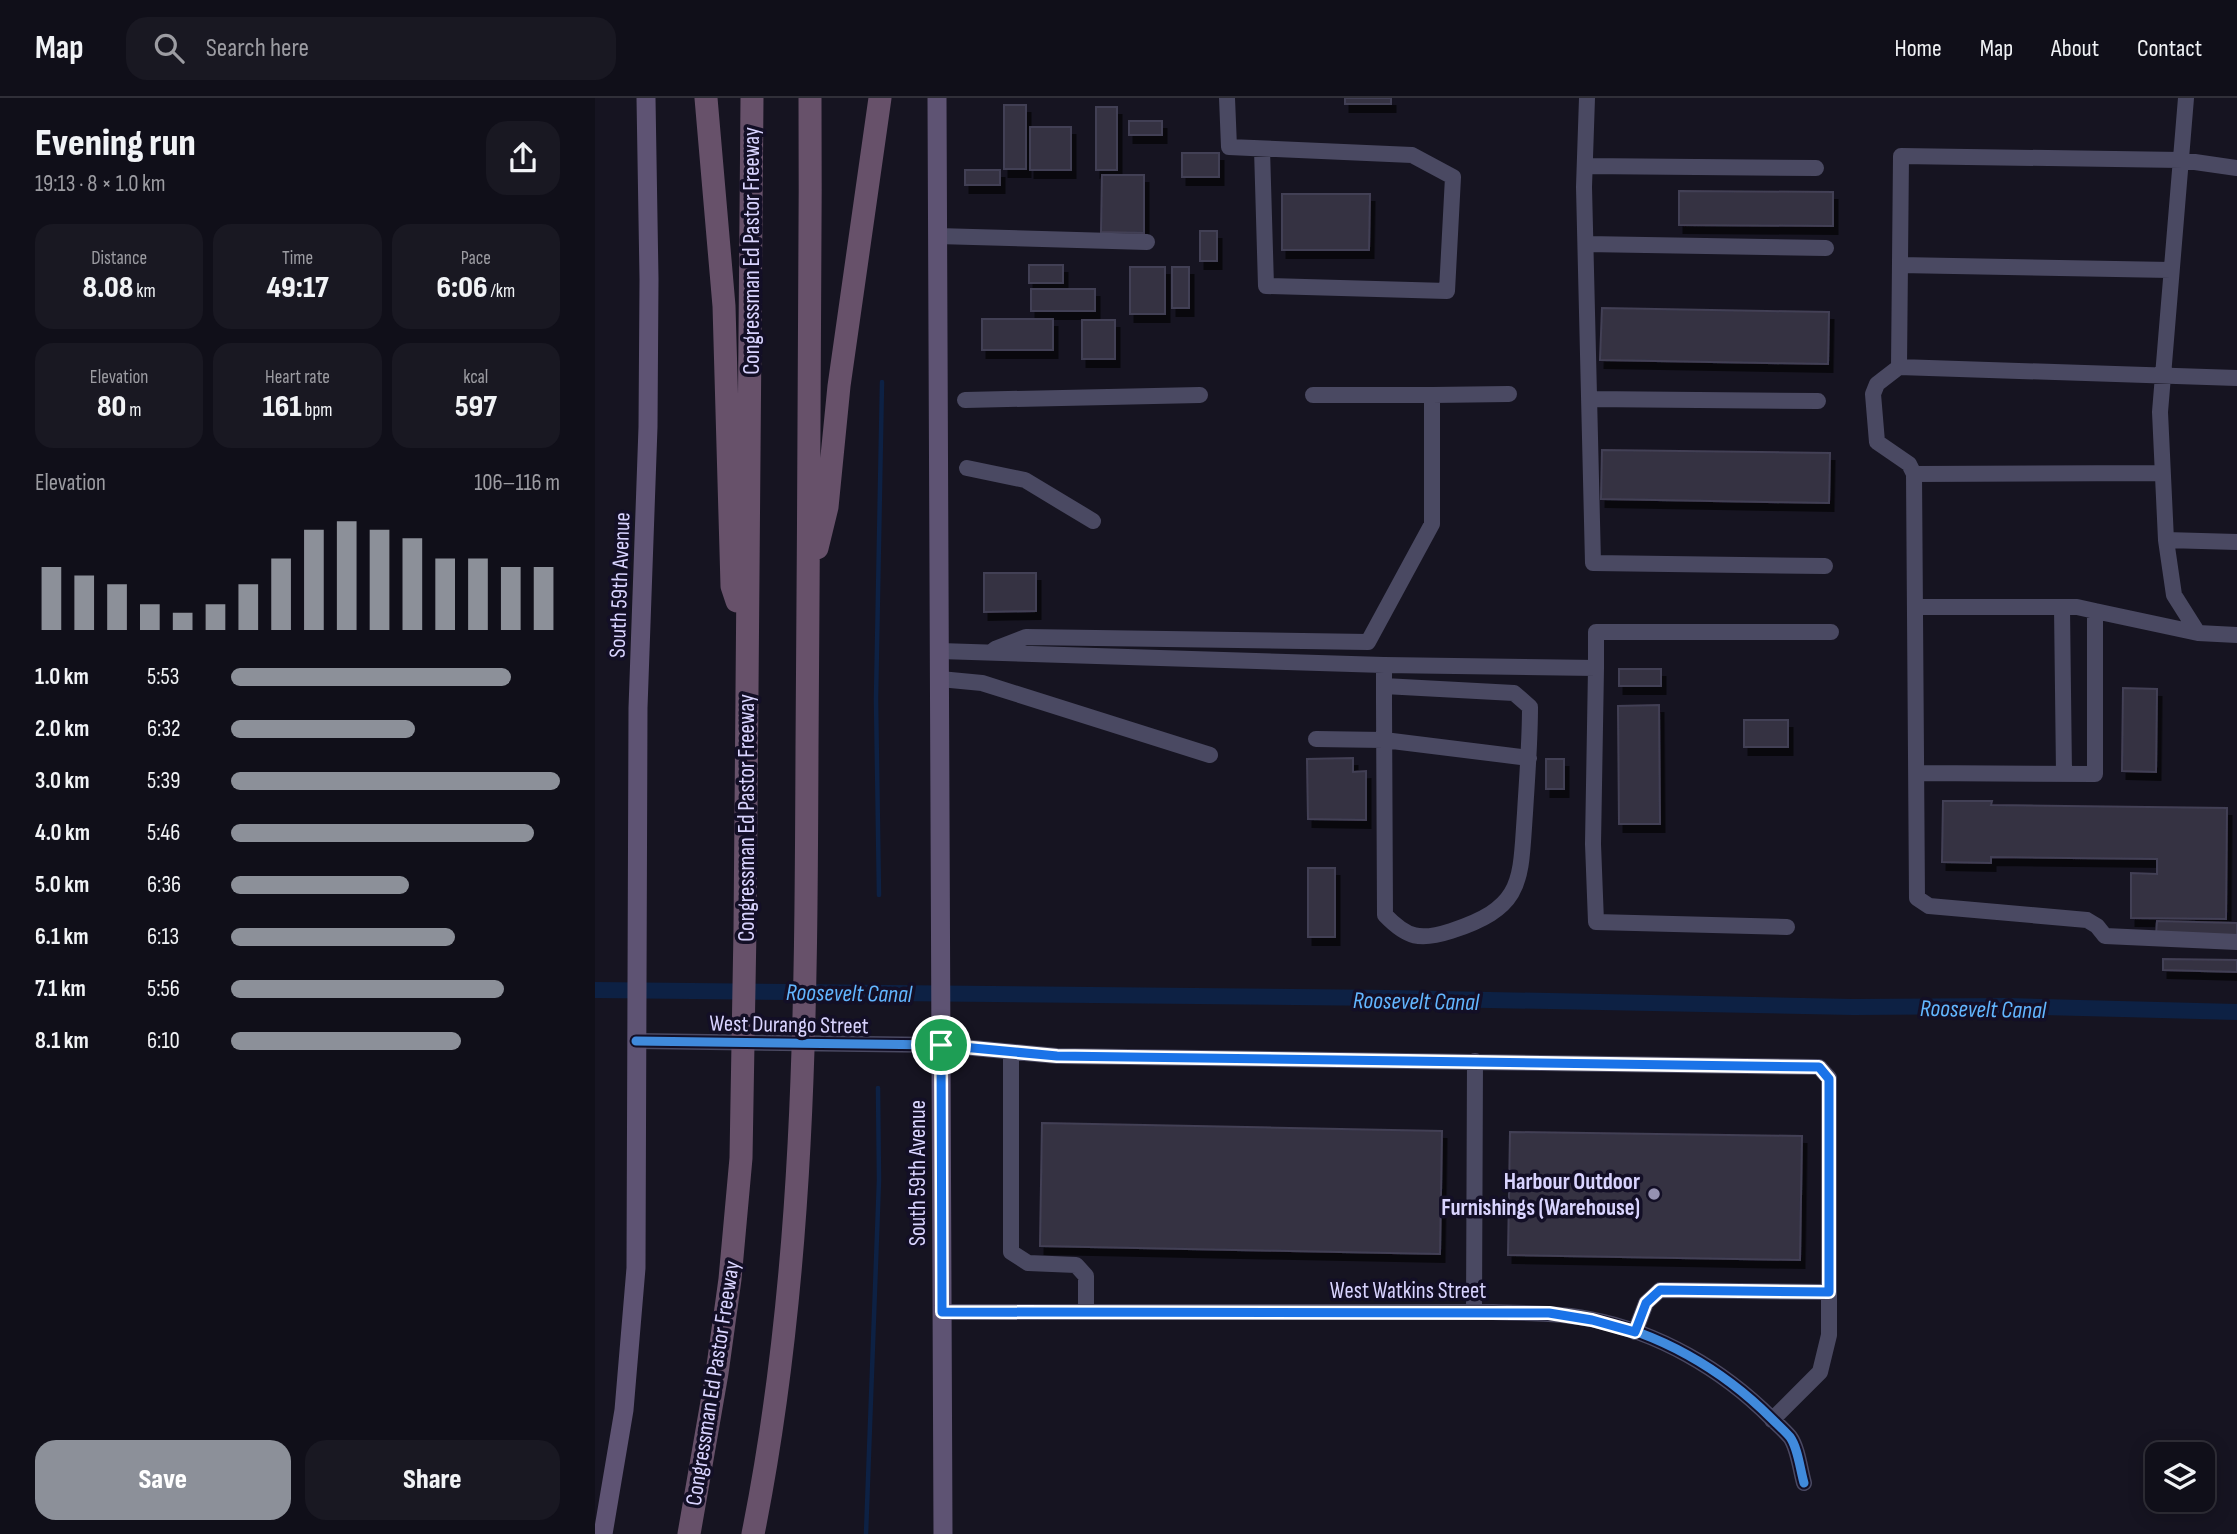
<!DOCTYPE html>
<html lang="en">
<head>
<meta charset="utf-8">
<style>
  body { margin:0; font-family:"Sofia Sans Condensed",sans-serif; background:#191822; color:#f1f3f6; height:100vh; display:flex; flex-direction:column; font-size:26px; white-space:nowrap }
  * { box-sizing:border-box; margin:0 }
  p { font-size:23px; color:#9c9ca2 }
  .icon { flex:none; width:38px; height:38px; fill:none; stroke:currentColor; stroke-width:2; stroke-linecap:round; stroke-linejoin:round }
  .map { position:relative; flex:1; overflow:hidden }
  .panel { display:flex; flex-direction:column; background:#100f19; width:595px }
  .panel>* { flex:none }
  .fabs { position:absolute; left:1550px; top:1344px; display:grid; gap:14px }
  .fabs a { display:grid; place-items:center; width:70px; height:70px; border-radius:14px; background:#100f19; box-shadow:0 4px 18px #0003,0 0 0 2px #302f38; font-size:35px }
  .pin { position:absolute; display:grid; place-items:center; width:60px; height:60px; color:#fff; margin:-30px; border:4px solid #fff; border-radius:50%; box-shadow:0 2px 7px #0007 }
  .round { display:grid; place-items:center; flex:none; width:74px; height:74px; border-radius:21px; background:#191822 }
  .head { display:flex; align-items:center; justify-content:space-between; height:119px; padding:0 35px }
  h1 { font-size:38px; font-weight:800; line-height:52px }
  .stats { display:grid; grid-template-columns:repeat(3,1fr); gap:10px; height:119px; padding:7px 35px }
  .stats div { display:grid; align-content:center; border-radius:18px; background:#191822; text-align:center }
  .stats b { font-size:30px; font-weight:800 }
  .stats small { font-size:19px; font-weight:400 }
  .stats p { font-size:19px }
  .chart { height:196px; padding:14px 35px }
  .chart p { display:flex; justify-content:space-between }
  .chart svg { width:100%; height:126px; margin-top:7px; stroke:#8c9099; stroke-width:6 }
  .cta { display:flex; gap:14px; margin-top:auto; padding:14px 35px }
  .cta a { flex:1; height:80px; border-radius:21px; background:#8c9099; color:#fff; font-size:28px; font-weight:800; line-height:80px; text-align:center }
  .cta a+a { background:#191822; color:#f1f3f6 }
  ul { padding:0 35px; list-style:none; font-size:23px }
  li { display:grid; grid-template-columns:112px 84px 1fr; align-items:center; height:52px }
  li i { height:18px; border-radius:9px; background:#8c9099 }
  header { display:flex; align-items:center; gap:42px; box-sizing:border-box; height:98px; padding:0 35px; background:#100f19; border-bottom:2px solid #302f38 }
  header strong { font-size:33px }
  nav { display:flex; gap:38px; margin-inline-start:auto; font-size:24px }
  .search { width:490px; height:63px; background:#191822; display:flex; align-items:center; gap:18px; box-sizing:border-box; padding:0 24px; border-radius:21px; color:#9c9ca2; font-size:26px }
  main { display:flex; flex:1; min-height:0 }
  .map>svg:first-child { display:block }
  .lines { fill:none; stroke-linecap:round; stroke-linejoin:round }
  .stream { stroke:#0d2144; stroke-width:4.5 }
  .canal { stroke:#0d2144; stroke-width:16 }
  .building { fill:#343243; stroke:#433f54; stroke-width:2; filter:url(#shadow) }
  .minor { stroke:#4a4962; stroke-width:16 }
  .major { stroke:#5e5373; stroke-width:19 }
  .highway { stroke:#67516a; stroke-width:23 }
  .cycleway-casing { stroke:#130f26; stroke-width:13 }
  .cycleway { stroke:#408adc; stroke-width:9 }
  .route-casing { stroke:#fff; stroke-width:14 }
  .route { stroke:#1a73e8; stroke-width:9 }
  .poi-dot { fill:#9591b1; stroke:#130f26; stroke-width:2.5 }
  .labels { text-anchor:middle; stroke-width:7; stroke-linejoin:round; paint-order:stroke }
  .street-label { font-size:23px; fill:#d9d4ff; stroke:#130f26 }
  .poi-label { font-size:23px; font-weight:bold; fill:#d9d4ff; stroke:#130f26; text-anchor:end }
  .water-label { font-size:24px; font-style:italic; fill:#62b6ff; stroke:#130f26 }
</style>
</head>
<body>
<header>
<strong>Map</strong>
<div class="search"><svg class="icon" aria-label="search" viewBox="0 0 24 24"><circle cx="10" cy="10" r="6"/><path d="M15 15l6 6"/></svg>Search here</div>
<nav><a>Home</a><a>Map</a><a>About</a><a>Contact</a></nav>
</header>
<main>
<section class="panel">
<div class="head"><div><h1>Evening run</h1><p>19:13 · 8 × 1.0 km</p></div><a class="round"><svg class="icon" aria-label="share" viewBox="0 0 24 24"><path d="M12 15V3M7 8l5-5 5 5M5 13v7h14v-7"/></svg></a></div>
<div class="stats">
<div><p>Distance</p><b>8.08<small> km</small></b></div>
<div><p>Time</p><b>49:17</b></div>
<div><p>Pace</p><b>6:06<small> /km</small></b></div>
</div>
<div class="stats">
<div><p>Elevation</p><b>80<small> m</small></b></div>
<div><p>Heart rate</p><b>161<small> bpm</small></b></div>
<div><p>kcal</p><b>597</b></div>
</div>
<div class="chart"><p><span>Elevation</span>106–116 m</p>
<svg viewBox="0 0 160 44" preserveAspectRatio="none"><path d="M5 44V22M15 44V25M25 44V28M35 44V35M45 44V38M55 44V35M65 44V28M75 44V19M85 44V9M95 44V6M105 44V9M115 44V12M125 44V19M135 44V19M145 44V22M155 44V22"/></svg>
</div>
<ul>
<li><b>1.0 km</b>5:53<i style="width:85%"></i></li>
<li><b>2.0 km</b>6:32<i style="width:56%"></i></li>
<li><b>3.0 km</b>5:39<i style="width:100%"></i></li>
<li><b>4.0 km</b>5:46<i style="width:92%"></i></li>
<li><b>5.0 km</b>6:36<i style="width:54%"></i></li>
<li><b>6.1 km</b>6:13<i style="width:68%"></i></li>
<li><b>7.1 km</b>5:56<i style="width:83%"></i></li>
<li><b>8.1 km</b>6:10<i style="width:70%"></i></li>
</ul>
<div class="cta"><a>Save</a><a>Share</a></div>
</section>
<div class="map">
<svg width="1642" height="1436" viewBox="0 0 1642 1436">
  <defs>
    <filter id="shadow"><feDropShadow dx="4.5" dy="8" stdDeviation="0" flood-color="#0009"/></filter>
  </defs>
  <rect width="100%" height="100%" fill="#161421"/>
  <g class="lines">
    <path class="stream" d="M284 797 281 601 287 284
      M271 1436 284 1082 283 990"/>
    <path class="canal" d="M0 892 795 900 1258 909 1413 908 1642 914"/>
  </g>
  <path class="building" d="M750 0H796V6H750Z
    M409 7H431V71H409Z
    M501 9H522V72H501Z
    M534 23H567V37H534Z
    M435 29H476V72H435Z
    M587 55H624V79H587Z
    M370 72H405V87H370Z
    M507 77H549V135L506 134Z
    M1084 93 1238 94V128L1084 127Z
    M687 96H775L774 152H687Z
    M605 133H622V163H605Z
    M434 167H468V185H434Z
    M535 169H570V216H535Z
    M577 169H594V210H577Z
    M436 191H500V213H436Z
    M1007 210 1234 214 1233 266 1005 262Z
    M387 221H458V252H387Z
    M487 222H520V261H487Z
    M1007 352 1235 355 1234 405 1006 401Z
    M389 475H441V513L389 514Z
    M1024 571H1066V588H1024Z
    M1528 590 1562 591 1561 674 1527 673Z
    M1064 607 1065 726H1024L1023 608Z
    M1149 622H1193V649H1149Z
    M758 660V674L771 673V722L713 721 712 661Z
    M951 661H969V691H951Z
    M1348 703H1397L1396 707 1632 710 1631 821 1536 820V775L1562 776V761L1396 759V765L1347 764Z
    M713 770H740V839H713Z
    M1562 823 1642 825V839L1561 837Z
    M1568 861 1642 862V874L1568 872Z
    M447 1025 847 1033 845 1156 445 1148Z
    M915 1034 1207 1038 1205 1162 913 1157Z"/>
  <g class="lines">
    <path class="minor" d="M632 0 634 49 817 57 858 79 852 193 671 188 667 51
      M992 0 989 89 998 465 1230 468
      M1591 0 1565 314 1571 442 1579 497 1603 535
      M990 68 1221 70
      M1642 70 1586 62 1306 58 1304 269 1642 280
      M342 138 552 144
      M991 146 1231 150
      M1305 167 1576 172
      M1304 269 1282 286 1278 296 1282 344 1314 366 1319 376 1322 800 1334 808 1492 822 1502 828 1510 838 1642 844
      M837 297 914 296
      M994 301 1223 303
      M370 302 605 297
      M372 370 430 382 498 423
      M1319 376 1567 375
      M1571 442 1642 444
      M1320 509H1482L1500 513V676L1322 675
      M1467 509 1469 676
      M1500 513 1603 535 1642 537
      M400 551 431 539 773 544 837 426V297H718
      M345 553 789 567 1001 570 998 746 1001 824 1192 829
      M789 567V604L790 817C812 840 825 843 856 833 930 809 925 783 930 715 932 680 935 645 935 609L919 595 789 588
      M1001 570V534H1236
      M345 581 387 585 615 657
      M721 641 789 642 934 660
      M41 943 346 947 462 958 1224 969 1234 980V1237L1225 1274 1177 1322
      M416 954V1154L433 1165 481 1167 491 1178V1214
      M347 1214H898C931 1215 963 1215 995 1221 1063 1234 1127 1271 1176 1320 1182 1326 1189 1332 1195 1339 1203 1350 1205 1371 1209 1385
      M879 1214 880 963
      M1040 1234 1051 1205 1065 1192 1234 1194"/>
    <path class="major" d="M342 0 348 1436
      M8 1436 29 1312 41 1170 43 610 53 329 54 181 51 0"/>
    <path class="highway" d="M111 0 129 208 137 488 142 503
      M222 450 232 409 244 288 285 0
      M94 1436 122 1275 135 1181 146 1060 150 831 157 0
      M158 1436C210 1177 211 914 212 651 213 434 216 217 215 0"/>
    <defs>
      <path id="cycleway" d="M41 943 346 947
        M347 1214H898C931 1215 963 1215 995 1221 1063 1234 1127 1271 1176 1320 1182 1326 1189 1332 1195 1339 1203 1350 1205 1371 1209 1385"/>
    </defs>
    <use href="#cycleway" class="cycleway-casing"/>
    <use href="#cycleway" class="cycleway"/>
  </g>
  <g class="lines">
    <defs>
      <path id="route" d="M346 947 462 958 1224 969 1234 981V1194L1065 1192 1051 1205 1040 1234 997 1222 954 1215 347 1214Z"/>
    </defs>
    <use href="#route" class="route-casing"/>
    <use href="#route" class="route"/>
  </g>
  <circle class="poi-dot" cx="1059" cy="1096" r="7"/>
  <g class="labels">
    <g class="street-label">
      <text transform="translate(156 153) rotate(-90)" y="8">Congressman Ed Pastor Freeway</text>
      <text transform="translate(24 487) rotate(-88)" y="8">South 59th Avenue</text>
      <text transform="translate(151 720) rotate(-90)" y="8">Congressman Ed Pastor Freeway</text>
      <text transform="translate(194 926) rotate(1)" y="8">West Durango Street</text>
      <text transform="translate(322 1075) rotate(-90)" y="8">South 59th Avenue</text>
      <text x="813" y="1200">West Watkins Street</text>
      <text transform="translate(117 1285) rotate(-81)" y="8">Congressman Ed Pastor Freeway</text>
    </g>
    <g class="poi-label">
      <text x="1045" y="1091">Harbour Outdoor<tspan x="1045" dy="26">Furnishings (Warehouse)</tspan></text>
    </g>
    <g class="water-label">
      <text transform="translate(254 895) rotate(1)" y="8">Roosevelt Canal</text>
      <text transform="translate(821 903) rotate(1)" y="8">Roosevelt Canal</text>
      <text transform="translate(1388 911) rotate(1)" y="8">Roosevelt Canal</text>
    </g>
  </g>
</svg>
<div class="fabs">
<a><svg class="icon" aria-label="layers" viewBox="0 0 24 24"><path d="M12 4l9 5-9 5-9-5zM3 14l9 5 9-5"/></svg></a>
</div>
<div class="pin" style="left:346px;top:947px;background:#1e9e55"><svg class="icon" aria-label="arrive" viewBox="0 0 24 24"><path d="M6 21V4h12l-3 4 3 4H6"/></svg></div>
</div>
</main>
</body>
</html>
